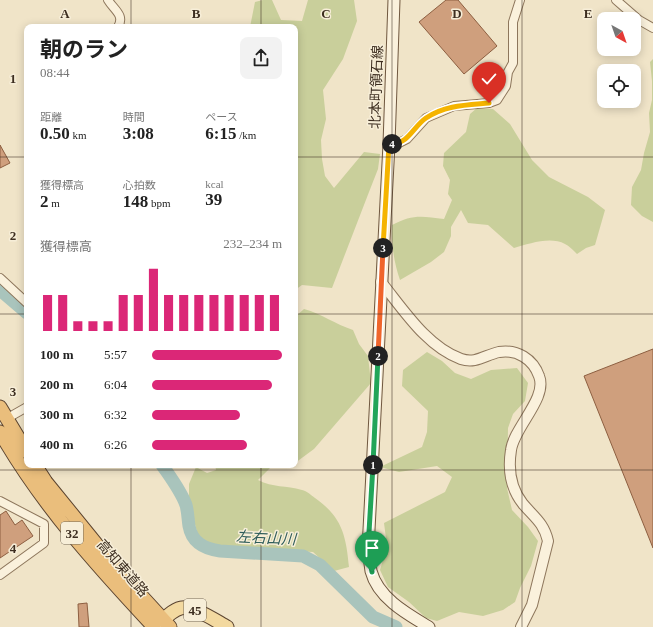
<!DOCTYPE html>
<html lang="ja">
<head>
<meta charset="utf-8">
<style>
  body { margin:0; font-family:"Times New Roman","Noto Sans JP",serif; background:#f2f2f2; color:#222; height:100vh; display:flex; flex-direction:column; font-size:15px; white-space:nowrap }
  * { box-sizing:border-box; margin:0 }
  p { font-size:13px; color:#767676 }
  .icon { flex:none; width:22px; height:22px; fill:none; stroke:currentColor; stroke-width:2; stroke-linecap:round; stroke-linejoin:round }
  .map { position:relative; flex:1; overflow:hidden }
  .drawer { position:absolute; left:24px; top:24px; width:274px; height:444px; display:flex; flex-direction:column; background:#fff; border-radius:8px; box-shadow:0 2px 10px #0003 }
  .drawer>* { flex:none }
  .needle { width:26px; rotate:140deg }
  .tools { position:absolute; left:597px; top:12px; display:grid; gap:8px }
  .tools a { display:grid; place-items:center; width:44px; height:44px; border-radius:8px; background:#fff; box-shadow:0 2px 10px #0003; font-size:20px }
  .pin { position:absolute; display:grid; place-items:center; width:34px; height:34px; color:#fff; margin:-41px -17px; border-radius:50% 50% 50% 0; rotate:-45deg; box-shadow:0 0 4px #0007 }
  .pin .icon { rotate:45deg }
  .km { position:absolute; width:20px; height:20px; margin:-10px; border-radius:50%; background:#222; color:#fff; font-size:11px; line-height:20px; text-align:center }
  .round { display:grid; place-items:center; flex:none; width:42px; height:42px; border-radius:8px; background:#f2f2f2 }
  .headline { display:flex; align-items:center; justify-content:space-between; height:68px; padding:0 16px }
  h1 { font-size:22px; font-weight:700; line-height:30px }
  .figures { display:grid; grid-template-columns:repeat(3,1fr); gap:6px; height:68px; padding:4px 16px }
  .figures div { display:grid; align-content:center }
  .figures b { font-size:17px; font-weight:700 }
  .figures small { font-size:11px; font-weight:400 }
  .figures p { font-size:11px }
  .chart { height:112px; padding:8px 16px }
  .chart p { display:flex; justify-content:space-between }
  .chart svg { width:100%; height:72px; margin-top:4px; stroke:#db2777; stroke-width:6 }
  ul { padding:0 16px; list-style:none; font-size:13px }
  li { display:grid; grid-template-columns:64px 48px 1fr; align-items:center; height:30px }
  li i { height:10px; border-radius:5px; background:#db2777 }
  .map>svg:first-child { display:block }
  .green { fill:#c9cf9b }
  .lines { fill:none; stroke-linecap:round; stroke-linejoin:round }
  .river { stroke:#a9c4bc; stroke-width:13 }
  .building { fill:#cf9f7d; stroke:#8d5f41 }
  .minor-casing { stroke:#8d765c; stroke-width:10 }
  .tertiary-casing { stroke:#8d765c; stroke-width:12 }
  .secondary-casing { stroke:#6f573f; stroke-width:13 }
  .primary-casing { stroke:#5b4430; stroke-width:15 }
  .trunk-casing { stroke:#5b4430; stroke-width:15 }
  .minor { stroke:#faf1dc; stroke-width:8 }
  .tertiary { stroke:#faf1dc; stroke-width:10 }
  .secondary { stroke:#faf1dc; stroke-width:11 }
  .primary { stroke:#f3d9a0; stroke-width:13 }
  .trunk { stroke:#eabe7c; stroke-width:13 }
  .split-1-casing { stroke:#fff; stroke-width:8 }
  .split-2-casing { stroke:#fff; stroke-width:8 }
  .split-3-casing { stroke:#fff; stroke-width:8 }
  .split-4-casing { stroke:#fff; stroke-width:8 }
  .split-5-casing { stroke:#fff; stroke-width:8 }
  .split-1 { stroke:#22a559; stroke-width:5 }
  .split-2 { stroke:#22a559; stroke-width:5 }
  .split-3 { stroke:#f0652b; stroke-width:5 }
  .split-4 { stroke:#f5b400; stroke-width:5 }
  .split-5 { stroke:#f5b400; stroke-width:5 }
  .grid { fill:none; stroke:#3d2e20; stroke-width:1; stroke-opacity:0.55 }
  .labels { text-anchor:middle; stroke-width:3; stroke-linejoin:round; paint-order:stroke }
  .shield { fill:#f7eed8; stroke:#756857; stroke-width:1 }
  .shield-label { font-size:13px; font-weight:bold; fill:#3d2e20 }
  .street-label { font-size:14px; fill:#3d2e20; stroke:#f7eed8 }
  .water-label { font-size:15px; font-style:italic; fill:#2f5d5a; stroke:#f7eed8 }
  .grid-label { font-size:13px; text-anchor:middle; font-weight:bold; fill:#3d2e20; stroke:#f7eed8; stroke-width:3; stroke-linejoin:round; paint-order:stroke }
</style>
</head>
<body>
<div class="map">
<svg width="653" height="627" viewBox="0 0 653 627">
  <rect width="100%" height="100%" fill="#f0e4c8"/>
  <path class="green" d="M263 0H272L281 20 302 21 308 0H354L357 21 343 59 323 90 326 119 321 140 322 159 325 176 334 188 364 152 380 154 378 169 369 192 332 288 302 285 295 290V27H250L255 2Z
    M653 59V222L642 216 631 205 632 187 641 170 644 153 650 132 649 113 652 100V81L650 62Z
    M477 108 493 109 510 124 532 160 549 177 588 197 605 210 595 245 586 248 577 254C573 250 569 246 565 244 550 236 529 244 514 248L488 225 468 223 461 210 451 227V236L444 252 431 262 400 280C394 263 391 243 392 225 412 214 422 216 444 219L452 200 448 194 450 180 443 166 444 153 466 132 470 114Z
    M304 309C322 314 335 324 353 330L359 344 368 356 371 383 314 449 295 463V317Z
    M427 352 442 361 455 373 471 379 491 370 517 368 528 383 525 401 513 414 508 428 507 488 512 510 528 527 538 541 531 566 520 588 515 602 503 610 483 616 459 612 437 621 426 618 409 602 388 587 380 570 387 546 384 523 445 492 452 477 437 466 399 472 380 467 422 447 427 432 428 411 402 386 403 370Z
    M215 465H290L270 468 258 480C273 488 286 485 302 490 307 491 311 495 315 498 342 517 346 535 349 567L334 571 313 552 221 547 210 545 198 536 189 501V484L196 467 207 473 216 470Z"/>
  <g class="lines">
    <path class="river" d="M0 290 27 313
      M162 465C171 478 181 491 186 505 188 512 188 520 189 526 192 543 205 549 220 551L303 556 320 565 373 617 396 627"/>
  </g>
  <path class="building" d="M446 0H458L497 46 464 74 419 22Z
    M0 145 10 163 0 168Z
    M653 349V548L584 376Z
    M6 511 15 525 22 520 33 536 0 558V515Z
    M87 603 89 627H79L78 604Z"/>
  <g class="lines">
    <defs>
      <path id="minor" d="M108 0C114 10 125 15 118 27
        M616 0 639 20 653 28
        M389 144 399 143 407 139 426 118 454 106 489 103 497 100 506 86 508 72 513 63V22L520 0
        M0 278 27 303
        M6 419 27 407
        M0 501 44 524V543L0 575"/>
      <path id="tertiary" d="M381 282C403 309 427 347 461 359 476 364 485 355 499 352 517 349 533 359 539 376 548 398 514 427 511 450 508 469 511 489 523 504 534 517 544 523 548 541L532 605 521 627"/>
      <path id="secondary" d="M394 0 389 144 368 549C369 556 370 564 371 571 378 598 407 614 429 627"/>
      <path id="primary" d="M156 627C163 620 172 610 181 608 193 605 216 621 227 627"/>
      <path id="trunk" d="M0 407 27 452
        M0 432C41 504 97 566 154 627
        M35 465 46 482 115 567 170 627"/>
    </defs>
    <use href="#minor" class="minor-casing"/>
    <use href="#tertiary" class="tertiary-casing"/>
    <use href="#secondary" class="secondary-casing"/>
    <use href="#primary" class="primary-casing"/>
    <use href="#trunk" class="trunk-casing"/>
    <use href="#minor" class="minor"/>
    <use href="#tertiary" class="tertiary"/>
    <use href="#secondary" class="secondary"/>
    <use href="#primary" class="primary"/>
    <use href="#trunk" class="trunk"/>
  </g>
  <g class="lines">
    <defs>
      <path id="split-1" d="M372 572 368 549 373 465"/>
      <path id="split-2" d="M373 465 378 356"/>
      <path id="split-3" d="M378 356 383 248"/>
      <path id="split-4" d="M383 248 389 144H392"/>
      <path id="split-5" d="M392 144C409 143 413 127 426 118 445 105 467 105 489 103"/>
    </defs>
    <use href="#split-1" class="split-1-casing"/>
    <use href="#split-2" class="split-2-casing"/>
    <use href="#split-3" class="split-3-casing"/>
    <use href="#split-4" class="split-4-casing"/>
    <use href="#split-5" class="split-5-casing"/>
    <use href="#split-1" class="split-1"/>
    <use href="#split-2" class="split-2"/>
    <use href="#split-3" class="split-3"/>
    <use href="#split-4" class="split-4"/>
    <use href="#split-5" class="split-5"/>
  </g>
  <path class="grid" d="M131 0V27M261 0V27M392 0V627M522 0V627M0 157H27M295 157H653M0 314H27M295 314H653M131 465V627M261 465V627M0 470H653"/>
  <g class="labels">
    <g class="shield">
      <rect x="61" y="522" width="22" height="22" rx="3"/>
      <rect x="184" y="599" width="22" height="22" rx="3"/>
    </g>
    <g class="shield-label">
      <text x="72" y="538">32</text>
      <text x="195" y="615">45</text>
    </g>
    <g class="street-label">
      <text transform="translate(376 87) rotate(-88)" y="5">北本町領石線</text>
      <text transform="translate(123 568) rotate(49)" y="5">高知東道路</text>
    </g>
    <g class="water-label">
      <text transform="translate(266 538) rotate(3)" y="5">左右山川</text>
    </g>
  </g>
  <g class="grid-label">
    <text x="65" y="18">A</text>
    <text x="196" y="18">B</text>
    <text x="326" y="18">C</text>
    <text x="457" y="18">D</text>
    <text x="588" y="18">E</text>
    <text x="13" y="83">1</text>
    <text x="13" y="240">2</text>
    <text x="13" y="396">3</text>
    <text x="13" y="553">4</text>
  </g>
</svg>
<div class="tools">
<a><svg class="needle" viewBox="-14 -14 28 28"><path d="M0-13l5 13h-10z" fill="#e53935"/><path d="M0 13l5-13h-10z" fill="#767676"/></svg></a>
<a><svg class="icon" aria-label="locate" viewBox="0 0 24 24"><circle cx="12" cy="12" r="6"/><path d="M12 2v4M12 18v4M2 12h4M18 12h4"/></svg></a>
</div>
<div class="pin" style="left:372px;top:572px;background:#1e9e55"><svg class="icon" aria-label="arrive" viewBox="0 0 24 24"><path d="M6 21V4h12l-3 4 3 4H6"/></svg></div>
<div class="pin" style="left:489px;top:103px;background:#d93025"><svg class="icon" aria-label="check" viewBox="0 0 24 24"><path d="M5 12l5 5 9-10"/></svg></div>
<b class="km" style="left:373px;top:465px">1</b>
<b class="km" style="left:378px;top:356px">2</b>
<b class="km" style="left:383px;top:248px">3</b>
<b class="km" style="left:392px;top:144px">4</b>
<section class="drawer">
<div class="headline"><div><h1>朝のラン</h1><p>08:44</p></div><a class="round"><svg class="icon" aria-label="share" viewBox="0 0 24 24"><path d="M12 15V3M7 8l5-5 5 5M5 13v7h14v-7"/></svg></a></div>
<div class="figures">
<div><p>距離</p><b>0.50<small> km</small></b></div>
<div><p>時間</p><b>3:08</b></div>
<div><p>ペース</p><b>6:15<small> /km</small></b></div>
</div>
<div class="figures">
<div><p>獲得標高</p><b>2<small> m</small></b></div>
<div><p>心拍数</p><b>148<small> bpm</small></b></div>
<div><p>kcal</p><b>39</b></div>
</div>
<div class="chart"><p><span>獲得標高</span>232–234 m</p>
<svg viewBox="0 0 160 44" preserveAspectRatio="none"><path d="M5 44V22M15 44V22M25 44V38M35 44V38M45 44V38M55 44V22M65 44V22M75 44V6M85 44V22M95 44V22M105 44V22M115 44V22M125 44V22M135 44V22M145 44V22M155 44V22"/></svg>
</div>
<ul>
<li><b>100 m</b>5:57<i style="width:100%"></i></li>
<li><b>200 m</b>6:04<i style="width:92%"></i></li>
<li><b>300 m</b>6:32<i style="width:68%"></i></li>
<li><b>400 m</b>6:26<i style="width:73%"></i></li>
</ul>
</section>
</div>
</body>
</html>
